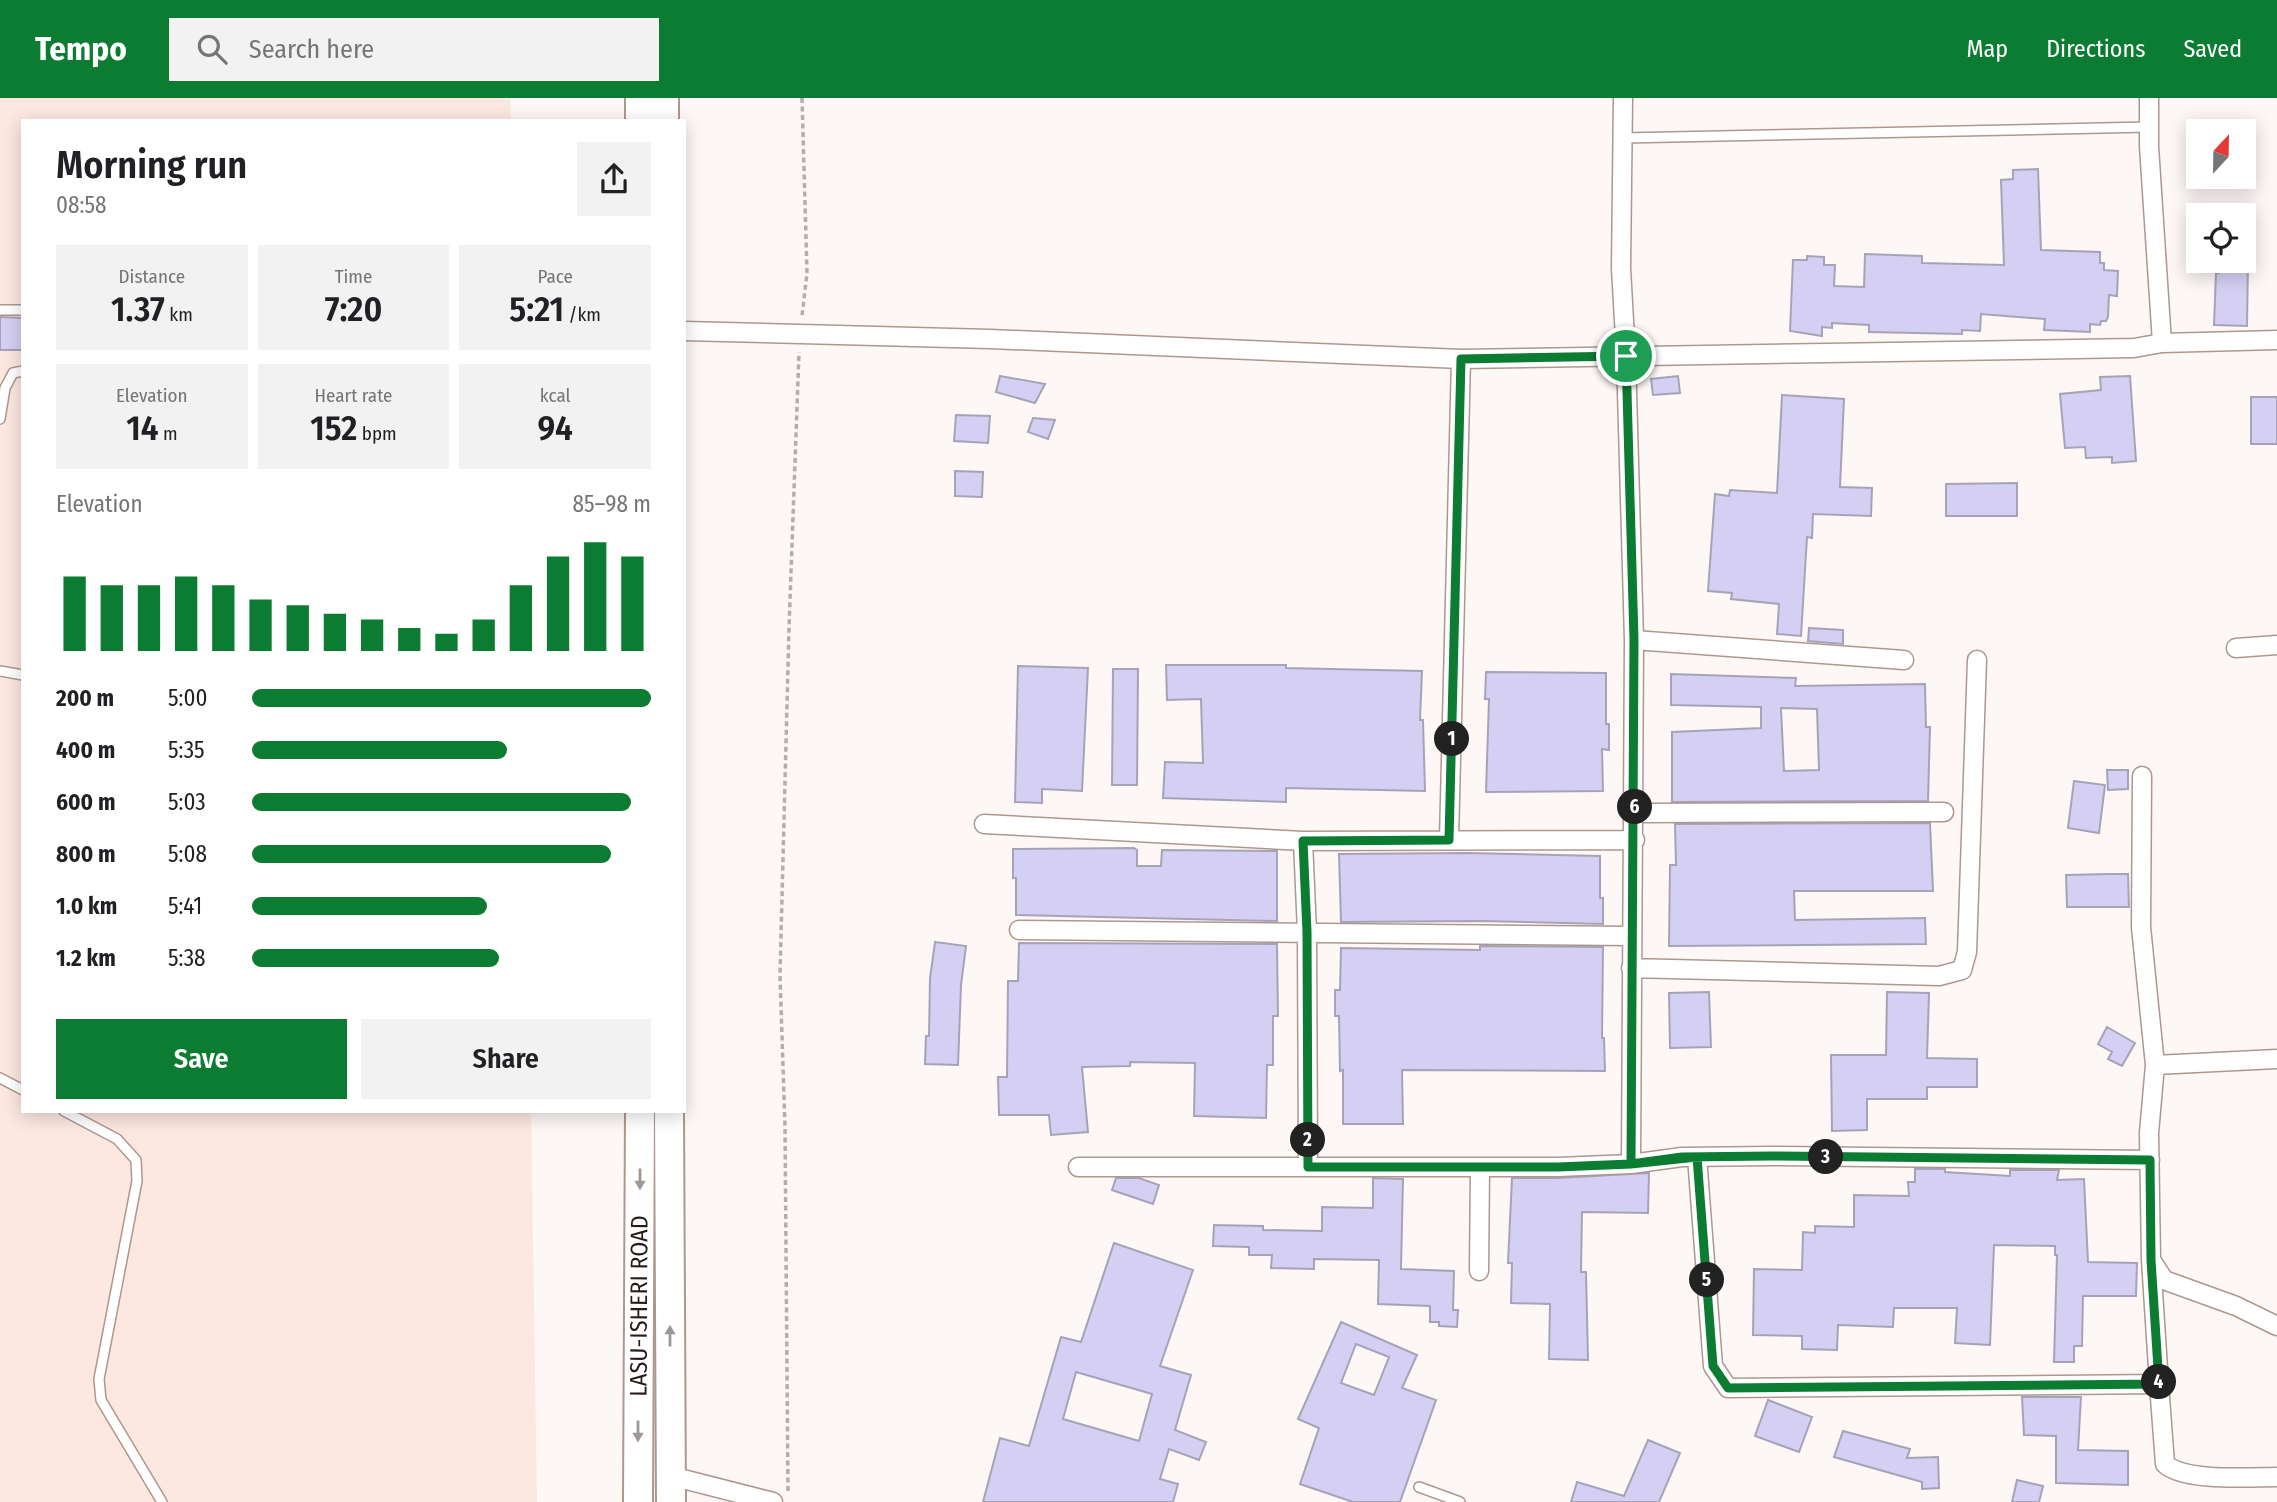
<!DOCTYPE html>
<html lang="en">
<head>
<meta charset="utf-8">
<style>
  body { margin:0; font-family:"Fira Sans Condensed",sans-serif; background:#f2f2f2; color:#202124; height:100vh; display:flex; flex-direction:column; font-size:26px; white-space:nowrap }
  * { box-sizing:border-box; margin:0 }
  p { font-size:23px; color:#757577 }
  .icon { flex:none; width:38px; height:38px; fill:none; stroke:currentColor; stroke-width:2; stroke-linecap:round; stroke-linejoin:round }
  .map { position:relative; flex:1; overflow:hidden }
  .details { position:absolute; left:21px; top:21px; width:665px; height:994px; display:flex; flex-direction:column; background:#fff; border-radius:0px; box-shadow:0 4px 18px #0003 }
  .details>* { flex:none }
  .needle { width:46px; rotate:22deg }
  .controls { position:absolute; left:2186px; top:21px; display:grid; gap:14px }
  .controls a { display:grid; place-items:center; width:70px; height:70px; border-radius:0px; background:#fff; box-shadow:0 4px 18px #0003; font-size:35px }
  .pin { position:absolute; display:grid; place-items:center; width:60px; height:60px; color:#fff; margin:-30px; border:4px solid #fff; border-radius:50%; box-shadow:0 2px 7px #0007 }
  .km { position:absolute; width:35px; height:35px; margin:-18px; border-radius:50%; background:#222; color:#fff; font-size:19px; line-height:35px; text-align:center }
  .round { display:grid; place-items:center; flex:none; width:74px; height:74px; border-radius:0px; background:#f2f2f2 }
  .head { display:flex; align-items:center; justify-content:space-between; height:119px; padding:0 35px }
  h1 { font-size:38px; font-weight:600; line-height:52px }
  .stats { display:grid; grid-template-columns:repeat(3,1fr); gap:10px; height:119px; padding:7px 35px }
  .stats div { display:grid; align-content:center; border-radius:0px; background:#f2f2f2; text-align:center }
  .stats b { font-size:35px; font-weight:600 }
  .stats small { font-size:19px; font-weight:400 }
  .stats p { font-size:19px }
  .chart { height:196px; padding:14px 35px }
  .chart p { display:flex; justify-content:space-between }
  .chart svg { width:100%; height:126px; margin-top:7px; stroke:#0c7c32; stroke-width:6 }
  .primary-button { display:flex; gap:14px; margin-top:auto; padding:14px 35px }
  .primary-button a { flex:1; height:80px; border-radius:0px; background:#0c7c32; color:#fff; font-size:28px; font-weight:600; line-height:80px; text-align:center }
  .primary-button a+a { background:#f2f2f2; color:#202124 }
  ul { padding:0 35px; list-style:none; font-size:23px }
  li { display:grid; grid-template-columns:112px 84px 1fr; align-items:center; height:52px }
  li i { height:18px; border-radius:9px; background:#0c7c32 }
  header { display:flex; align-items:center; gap:42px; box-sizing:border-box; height:98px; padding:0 35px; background:#0c7c32; color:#fff }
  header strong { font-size:33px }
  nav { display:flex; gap:38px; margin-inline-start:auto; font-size:24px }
  .search { width:490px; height:63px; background:#f2f2f2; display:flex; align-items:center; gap:18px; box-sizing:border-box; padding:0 24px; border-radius:0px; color:#757577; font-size:26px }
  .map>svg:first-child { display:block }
  .built { fill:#fce8e1 }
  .building { fill:#d5cff3; stroke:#a6a3b8; stroke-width:2; fill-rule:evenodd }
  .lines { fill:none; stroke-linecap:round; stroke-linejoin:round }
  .service-casing { stroke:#ae978f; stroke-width:12 }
  .minor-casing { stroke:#ae978f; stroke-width:21 }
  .primary-casing { stroke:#ae978f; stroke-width:32 }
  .path { stroke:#b3adab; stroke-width:3.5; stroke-dasharray:5 3.5; stroke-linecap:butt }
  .service { stroke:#fff; stroke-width:9 }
  .minor { stroke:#fff; stroke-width:18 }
  .primary { stroke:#fff; stroke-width:28 }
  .oneway { fill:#9d9998 }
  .route-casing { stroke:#fff; stroke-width:14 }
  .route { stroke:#0c7c32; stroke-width:9 }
  .labels { text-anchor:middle; stroke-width:6; stroke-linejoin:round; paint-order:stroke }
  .street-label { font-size:24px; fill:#251c19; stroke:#fdf8f6 }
</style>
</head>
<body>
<header>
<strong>Tempo</strong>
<div class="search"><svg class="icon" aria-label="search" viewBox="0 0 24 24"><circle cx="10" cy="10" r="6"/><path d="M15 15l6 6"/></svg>Search here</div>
<nav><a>Map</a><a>Directions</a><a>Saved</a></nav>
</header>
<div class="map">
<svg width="2277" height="1404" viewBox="0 0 2277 1404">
  <rect width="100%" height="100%" fill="#fdf8f6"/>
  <path class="built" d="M0 0H510L511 23H23V1013H531L537 1404H0Z"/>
  <path class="building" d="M2038 71 2041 152 2100 154V165H2104V172L2118 173 2117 198 2109 197 2108 219 2106 223H2101L2100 227 2090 226V234L2044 232 2045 221 1981 216 1980 233 1962 232V236L1869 234V227L1832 225V230L1822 229V238L1790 233 1793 162H1807V158L1824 159V167H1835L1834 188 1864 189 1865 156 1922 158V165L2004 167 2001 82 2013 81V72Z
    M2219 163H2248L2247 228 2214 227 2216 175H2218Z
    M0 219 23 220V252H0Z
    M1000 278 1045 286 1035 305 996 294Z
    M1678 278 1680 295 1653 297 1651 281Z
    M2130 278 2136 363 2112 365V359L2086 360 2085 349 2065 350 2060 296 2101 292 2100 279Z
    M1782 297 1844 301 1840 389 1872 390 1871 418 1813 416 1812 440 1807 439 1801 538 1777 536 1779 506 1731 501 1732 495 1708 493 1715 396 1729 398 1730 392 1777 395Z
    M2251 299H2277V346H2251Z
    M956 317 990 318 988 345 954 343Z
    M1033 320 1055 322 1048 341 1028 334Z
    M955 373 983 374 982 399 955 398Z
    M2017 385V418H1946V386Z
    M1809 530 1843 532V546L1808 543Z
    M1166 567H1286V570L1422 573 1420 622H1423L1425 693 1286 690V704L1163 700 1165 664 1203 665 1201 601 1167 602Z
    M1018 568 1088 570 1082 693 1042 691V705L1015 704Z
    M1113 571H1138L1137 687H1112Z
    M1486 574 1606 575V626H1609V652L1602 651 1603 693 1486 694 1489 601H1485Z
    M1671 576 1796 580 1795 588 1925 586 1926 629H1930L1928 703 1672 704V634L1761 630V609L1671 607ZM1781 610 1817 611 1819 672 1784 673Z
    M2107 672H2128V691L2108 692Z
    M2074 683 2105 687 2099 735 2068 730Z
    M1930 725 1933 793H1794L1795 822 1925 820 1926 846 1669 848 1670 767H1676L1675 726Z
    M1134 750 1137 752V768H1161L1162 752 1277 753V823L1016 817V780H1013V751Z
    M1466 755 1600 758V800H1603V826L1480 823 1341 824 1339 756Z
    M2109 776H2128L2129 809H2067L2066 777Z
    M935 844 966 848 961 887 958 967 925 966 926 938H929L930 880Z
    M1019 845 1277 846 1278 918H1273V967H1267L1266 1020 1194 1018 1195 965 1130 964V968L1082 969 1088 1034 1051 1037 1049 1017H999L998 979H1007L1008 883H1018Z
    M1480 848 1603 849 1602 940H1604L1605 973 1402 972 1403 1026H1343V972L1340 973 1339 918H1335V892H1340L1341 850 1480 852Z
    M1709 894 1711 949 1670 950 1669 895Z
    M1887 894 1929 895 1927 960 1977 961V989H1927V1001H1867V1032L1832 1033 1831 957H1886Z
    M2107 929 2135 945 2122 968 2108 961 2112 954 2098 946Z
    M1915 1071H1945V1074L2010 1078V1072H2059L2057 1082 2084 1081 2088 1164 2137 1165 2136 1198H2083L2082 1248H2074V1264H2054L2057 1157H2055V1148L1994 1147 1990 1247 1955 1245 1957 1210H1894L1893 1229 1838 1227 1837 1252 1802 1251V1238L1753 1237 1754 1171 1802 1172 1803 1134 1815 1135V1128L1854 1129V1097L1909 1098 1908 1084H1915Z
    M1649 1075 1648 1115 1582 1114 1581 1174H1586L1588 1262 1549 1261 1550 1206 1511 1205 1512 1165H1508L1512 1080H1558Z
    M1116 1080H1139L1159 1087 1153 1106 1112 1092Z
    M1373 1080 1403 1081 1401 1171 1454 1173 1453 1212H1458L1457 1229 1439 1228V1224H1430V1208L1378 1206 1379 1162 1314 1161V1171L1271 1170 1272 1157H1249V1149L1213 1148 1214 1127 1263 1128V1132L1322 1133V1109L1373 1110Z
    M1114 1145 1193 1172 1160 1268 1191 1277 1175 1332 1206 1344 1199 1362 1169 1351 1160 1381 1178 1386 1173 1404H983L1000 1340 1029 1348 1061 1239 1081 1244ZM1076 1274 1152 1296 1139 1343 1063 1321Z
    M1341 1224 1417 1257 1402 1290 1436 1302 1400 1404H1353L1300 1386 1319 1330 1298 1321ZM1356 1246 1389 1259 1374 1297 1341 1285Z
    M2022 1299H2081L2078 1352 2128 1353V1387L2056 1385V1338L2024 1337Z
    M1768 1302 1812 1319 1799 1354 1755 1338Z
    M1843 1333 1910 1351 1907 1360 1938 1359 1939 1390 1922 1391V1384L1834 1359Z
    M1648 1342 1680 1355 1659 1404H1571L1577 1384 1624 1398Z
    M2017 1382 2043 1388 2039 1404H2012Z"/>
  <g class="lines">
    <defs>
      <path id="service" d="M1623 40 2149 29
        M0 212H23
        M0 321 5 290 13 275 23 273
        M0 573 23 577
        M0 980 23 992
        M64 1013 117 1041 136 1062 137 1083 99 1281 101 1302 162 1404
        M1419 1389 1460 1404"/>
      <path id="minor" d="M1623 0 1621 170 1626 258 1634 542 1631 1066
        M684 233 990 241 1461 261 2134 250 2162 245 2149 48V0
        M2162 245 2277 242
        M1634 542 1904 562
        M2236 550 2277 547
        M2142 678 2141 829 2155 967 2149 1035 2151 1162 2159 1286
        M1635 715 1944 714
        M984 726 1303 743 1635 742
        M1449 742 1461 261
        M1303 743 1307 834 1308 1069
        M1019 832 1631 838
        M1631 870 1939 878 1962 872 1967 854 1977 562
        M2155 967 2277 961
        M1697 1059 1713 1268 1728 1290 2159 1286 2165 1366C2185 1384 2250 1379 2277 1379
        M1078 1069H1558L1631 1066 1682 1059 1772 1058 2150 1062
        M2151 1162 2164 1182 2236 1208 2277 1228
        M1479 1173 1480 1069
        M671 1378 773 1404"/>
      <g id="primary">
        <path d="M640 23V0"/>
        <path d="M664 23V0"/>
        <path d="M669 1013 671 1404"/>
        <path id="s1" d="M638 1404 640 1013"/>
      </g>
    </defs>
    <use href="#service" class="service-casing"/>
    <use href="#minor" class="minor-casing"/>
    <use href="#primary" class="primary-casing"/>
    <path class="path" d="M802 0 807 175 802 218
      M788 1393 785 1029 780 877 789 530 799 254"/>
    <use href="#service" class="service"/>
    <use href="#minor" class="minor"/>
    <use href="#primary" class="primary"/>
  </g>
  <defs><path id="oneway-solid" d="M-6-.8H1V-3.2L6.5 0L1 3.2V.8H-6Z" transform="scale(1.75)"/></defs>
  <g class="oneway">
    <use href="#oneway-solid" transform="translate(640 1081) rotate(90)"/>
    <use href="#oneway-solid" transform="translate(670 1238) rotate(-90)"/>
    <use href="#oneway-solid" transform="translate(638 1333) rotate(90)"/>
  </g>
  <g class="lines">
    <defs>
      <path id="route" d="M1626 258 1461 261 1449 742 1303 743 1307 834 1308 1069H1558L1631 1066 1682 1059 1772 1058 2150 1062 2151 1162 2159 1286 1728 1290 1713 1268 1697 1059 1631 1066 1634 542 1626 258"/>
    </defs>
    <use href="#route" class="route-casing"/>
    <use href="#route" class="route"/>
  </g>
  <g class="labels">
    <g class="street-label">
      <text dy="8" stroke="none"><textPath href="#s1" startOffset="196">LASU-ISHERI ROAD</textPath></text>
    </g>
  </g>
</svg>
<div class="controls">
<a><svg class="needle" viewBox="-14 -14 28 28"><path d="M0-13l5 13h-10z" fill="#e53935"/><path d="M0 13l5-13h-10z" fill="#757577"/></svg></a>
<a><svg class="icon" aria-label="locate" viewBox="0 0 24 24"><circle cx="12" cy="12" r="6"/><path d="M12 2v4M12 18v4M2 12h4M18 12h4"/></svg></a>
</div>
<div class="pin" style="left:1626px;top:258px;background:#1e9e55"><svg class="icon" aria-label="arrive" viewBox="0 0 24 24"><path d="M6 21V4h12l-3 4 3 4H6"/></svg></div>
<b class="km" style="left:1452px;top:641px">1</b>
<b class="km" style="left:1308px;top:1042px">2</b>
<b class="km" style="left:1826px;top:1059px">3</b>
<b class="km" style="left:2159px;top:1284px">4</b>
<b class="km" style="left:1707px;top:1182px">5</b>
<b class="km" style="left:1635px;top:709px">6</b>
<section class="details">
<div class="head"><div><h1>Morning run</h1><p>08:58</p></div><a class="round"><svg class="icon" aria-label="share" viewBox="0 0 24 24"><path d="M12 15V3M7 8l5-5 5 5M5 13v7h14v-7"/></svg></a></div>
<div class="stats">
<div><p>Distance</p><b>1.37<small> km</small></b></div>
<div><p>Time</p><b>7:20</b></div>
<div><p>Pace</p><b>5:21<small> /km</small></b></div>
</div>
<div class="stats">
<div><p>Elevation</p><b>14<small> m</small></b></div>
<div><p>Heart rate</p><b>152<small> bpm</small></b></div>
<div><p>kcal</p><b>94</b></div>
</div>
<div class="chart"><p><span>Elevation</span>85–98 m</p>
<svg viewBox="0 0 160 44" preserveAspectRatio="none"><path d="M5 44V18M15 44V21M25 44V21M35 44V18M45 44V21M55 44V26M65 44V28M75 44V31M85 44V33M95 44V36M105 44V38M115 44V33M125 44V21M135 44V11M145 44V6M155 44V11"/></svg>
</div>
<ul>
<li><b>200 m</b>5:00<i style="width:100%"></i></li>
<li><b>400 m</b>5:35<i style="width:64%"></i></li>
<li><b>600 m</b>5:03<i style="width:95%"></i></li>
<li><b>800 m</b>5:08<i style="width:90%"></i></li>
<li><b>1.0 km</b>5:41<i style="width:59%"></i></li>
<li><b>1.2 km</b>5:38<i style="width:62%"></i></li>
</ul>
<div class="primary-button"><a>Save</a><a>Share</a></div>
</section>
</div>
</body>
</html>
